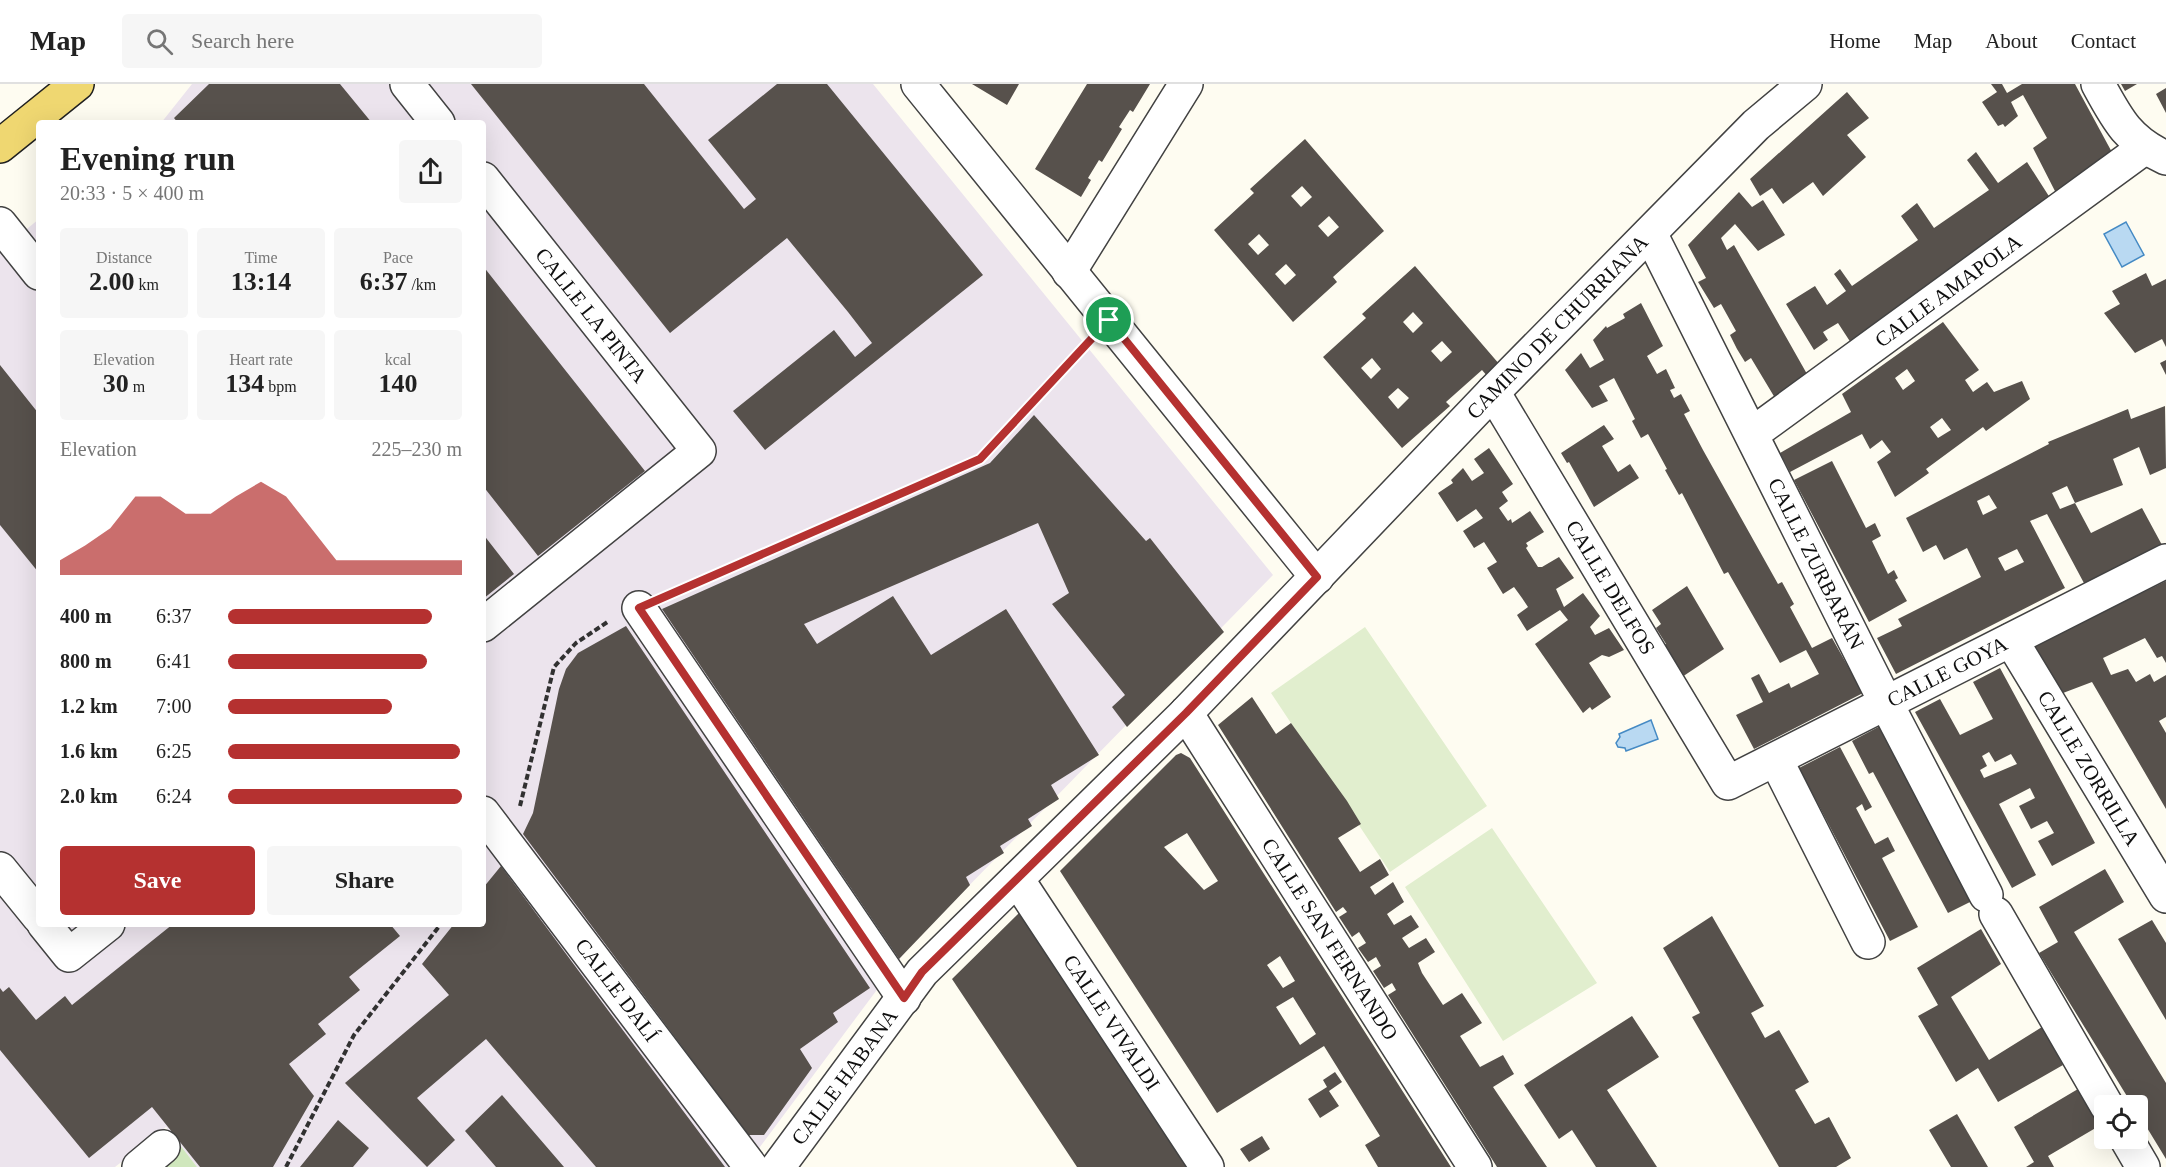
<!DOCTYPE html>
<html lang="en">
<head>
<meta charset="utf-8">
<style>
  body { margin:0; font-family:"Times New Roman",serif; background:#f6f6f6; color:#222; height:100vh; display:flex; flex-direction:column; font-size:22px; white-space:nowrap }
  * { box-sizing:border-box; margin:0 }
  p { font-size:20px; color:#767676 }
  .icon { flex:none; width:33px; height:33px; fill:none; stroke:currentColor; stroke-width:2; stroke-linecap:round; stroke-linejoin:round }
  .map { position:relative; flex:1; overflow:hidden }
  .panel { position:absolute; left:36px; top:36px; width:450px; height:807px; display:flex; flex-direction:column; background:#fff; border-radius:6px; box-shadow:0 6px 24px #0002 }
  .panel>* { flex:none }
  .buttons { position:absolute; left:2094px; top:1011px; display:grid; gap:12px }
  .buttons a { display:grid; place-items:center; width:54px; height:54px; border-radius:6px; background:#fff; box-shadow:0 6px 24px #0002; font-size:30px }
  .pin { position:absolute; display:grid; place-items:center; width:51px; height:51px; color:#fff; margin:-26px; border:3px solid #fff; border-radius:50%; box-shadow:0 2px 6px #0007 }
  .round { display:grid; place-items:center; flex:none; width:63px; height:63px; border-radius:6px; background:#f6f6f6 }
  .summary { display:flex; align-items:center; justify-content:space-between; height:102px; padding:0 24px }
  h1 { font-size:33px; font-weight:800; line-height:45px }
  .stats { display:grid; grid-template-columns:repeat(3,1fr); gap:9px; height:102px; padding:6px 24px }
  .stats div { display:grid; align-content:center; border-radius:6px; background:#f6f6f6; text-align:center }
  .stats b { font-size:26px; font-weight:800 }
  .stats small { font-size:16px; font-weight:400 }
  .stats p { font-size:16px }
  .chart { height:168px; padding:12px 24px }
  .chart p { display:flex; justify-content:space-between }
  .chart svg { width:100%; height:108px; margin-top:6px; fill:#b53130; opacity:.7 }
  .action { display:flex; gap:12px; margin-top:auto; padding:12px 24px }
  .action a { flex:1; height:69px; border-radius:6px; background:#b53130; color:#fff; font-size:24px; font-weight:800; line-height:69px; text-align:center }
  .action a+a { background:#f6f6f6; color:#222 }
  ul { padding:0 24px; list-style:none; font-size:20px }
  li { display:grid; grid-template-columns:96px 72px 1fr; align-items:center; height:45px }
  li i { height:15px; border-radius:8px; background:#b53130 }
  header { display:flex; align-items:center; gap:36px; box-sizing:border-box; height:84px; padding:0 30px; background:#fff; border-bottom:2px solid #e0e0e0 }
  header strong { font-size:28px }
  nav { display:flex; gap:33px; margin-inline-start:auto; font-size:21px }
  .search { width:420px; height:54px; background:#f6f6f6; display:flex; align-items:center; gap:15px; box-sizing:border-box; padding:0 21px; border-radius:6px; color:#767676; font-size:22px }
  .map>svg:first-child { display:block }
  .industrial { fill:#ece4ed }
  .green { fill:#d0e7bd }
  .pitch { fill:#e1eece }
  .water { fill:#b9d9f2; stroke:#458ac4; stroke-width:1.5 }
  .building { fill:#57514c; fill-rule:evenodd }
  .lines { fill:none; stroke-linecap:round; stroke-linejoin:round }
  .minor-casing { stroke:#424242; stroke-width:36 }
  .major-casing { stroke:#202020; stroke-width:36 }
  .path { stroke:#313131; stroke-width:4; stroke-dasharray:6 3; stroke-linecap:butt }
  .minor { stroke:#fff; stroke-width:33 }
  .major { stroke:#efd771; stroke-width:33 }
  .route-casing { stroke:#fff; stroke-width:12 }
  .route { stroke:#b53130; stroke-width:8 }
  .labels { text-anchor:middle; stroke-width:6; stroke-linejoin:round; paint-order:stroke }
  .street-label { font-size:21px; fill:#0f0f0f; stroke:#fff }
</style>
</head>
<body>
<header>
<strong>Map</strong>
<div class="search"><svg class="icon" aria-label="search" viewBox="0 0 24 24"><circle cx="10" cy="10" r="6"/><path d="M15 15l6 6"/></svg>Search here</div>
<nav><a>Home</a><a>Map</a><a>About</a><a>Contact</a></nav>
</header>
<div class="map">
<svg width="2166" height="1083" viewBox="0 0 2166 1083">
  <rect width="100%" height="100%" fill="#fefcf1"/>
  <path class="industrial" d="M192 0H873L1273 491 908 864 745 1083H197L166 1043 115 1083H0V167L39 135V840H483V39H161Z"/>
  <path class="green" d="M170 1048 197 1083H125Z"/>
  <path class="pitch" d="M1365 543 1487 722 1390 788 1271 609Z
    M1492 744 1597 899 1503 957 1405 803Z"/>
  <path class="water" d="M2126 138 2144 171 2122 183 2104 150Z
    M1651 636 1658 655 1626 667 1625 664 1618 663 1616 659 1620 653 1619 650Z"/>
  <path class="building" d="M209 0H340L372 39H178L174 34Z
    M471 0H644L744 125 756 115 708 56 777 0H827L983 191 765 366 733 327 834 246 855 273 872 259 848 228 787 154 670 249Z
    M972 0H1019L1007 21Z
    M1087 0H1150L1133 28 1130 26 1119 43 1122 45 1102 78 1099 76 1088 94 1091 96 1081 113 1035 85Z
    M1991 0H2002L2007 9 2022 0H2075L2114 72 2058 113 2033 64 2047 54 2023 11 2011 18 2018 32 2005 43 2003 40 1998 42 1982 18 1997 8Z
    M2121 0H2137L2125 7Z
    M2166 4V29L2156 10Z
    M1847 8 1869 34 1847 51 1866 73 1823 112 1813 98 1783 120 1772 104 1760 112 1750 95Z
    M1305 55 1384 147 1333 193 1337 198 1293 238 1214 146 1254 109 1250 105ZM1302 102 1312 113 1301 123 1291 112ZM1329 132 1339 143 1328 153 1318 142ZM1259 150 1269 161 1258 171 1248 160ZM1286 180 1296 191 1285 201 1275 190Z
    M1976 68 1998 99 2027 78 2052 117 1851 259 1838 239 1823 248 1828 256 1814 266 1786 220 1815 202 1827 221 1846 207 1834 190 1840 185 1852 202 1918 156 1901 132 1917 119 1934 144 1989 106 1967 76Z
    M1739 108 1752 123 1763 116 1785 151 1758 167 1735 140 1721 154 1727 166 1734 161 1807 290 1775 314 1751 274 1745 278 1737 265 1730 251 1736 247 1721 220 1714 224 1698 198 1706 194 1688 161Z
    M483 182 645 387 538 472 483 402Z
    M1415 182 1500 281 1488 293 1482 286 1446 318 1450 322 1402 364 1323 273 1366 234 1362 230ZM1413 228 1423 239 1413 249 1403 238ZM1442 257 1452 268 1441 278 1431 267ZM1372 274 1381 285 1371 295 1361 284ZM1398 304 1409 314 1398 325 1388 313Z
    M2146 189 2152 202 2166 195V263L2162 255 2135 269 2104 229 2120 220 2112 207Z
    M1641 219 1663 262 1647 272 1657 290 1666 285 1675 304 1670 306 1674 314 1681 310 1690 327 1684 330 1703 366 1778 500 1782 498 1794 520 1790 523 1812 564 1832 554 1863 609 1754 665 1736 631 1763 618 1751 594 1759 590 1769 609 1789 599 1791 604 1819 590 1806 566 1780 579 1728 488 1724 490 1682 409 1679 411 1665 386 1667 385 1648 350 1641 354 1632 337 1635 335 1614 294 1599 302 1608 317 1592 324 1565 286 1581 269 1590 284 1604 276 1593 256 1606 242 1607 244 1625 234 1623 230Z
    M1943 238 1979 286 1965 296 1973 308 1987 298 1994 308 2022 297 2030 315 1986 347 1983 343 1926 385 1929 389 1895 413 1877 378 1891 368 1882 356 1870 365 1862 350 1790 388 1780 369 1851 328 1842 310ZM1907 285 1915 297 1903 306 1895 294ZM1942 334 1951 346 1938 354 1930 343Z
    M2166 276V291L2160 279Z
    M0 281 39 330V489L0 441Z
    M2165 322 2166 384 2150 391 2139 363 2113 375 2123 401 2075 419 2067 402 2052 409 2060 425 2075 419 2091 449 2142 424 2162 461 2085 501 2047 430 2030 437 2065 504 1896 590 1877 554 1902 542 1898 535 1981 493 1967 464 1944 476 1936 461 1923 468 1906 434 2049 360 2048 358 2128 325 2131 335ZM1989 411 1997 424 1983 431 1977 417ZM2017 465 2024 478 2005 487 1998 474Z
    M1034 331 1146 457 1150 454 1224 548 1127 643 1112 623 1125 611 1052 520 1069 509 1038 439 804 540 817 560 893 512 931 571 1006 525 1099 671 1051 701 1059 715 1028 735 1032 742 1000 762 1004 769 966 793 970 801 899 875 662 525 990 379Z
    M1604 341 1614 355 1602 362 1618 388 1630 380 1639 394 1594 423 1569 378 1567 379 1561 369Z
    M1489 364 1513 400 1502 408 1508 417 1499 424 1508 437 1511 435 1512 439 1530 427 1544 448 1526 459 1528 462 1526 464 1538 483H1542L1559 473 1574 494 1556 505 1564 523 1583 509 1600 532 1590 543 1595 551 1609 544 1624 566 1609 573 1602 571 1589 579 1611 613 1592 626 1590 623 1583 629 1535 560 1568 536 1560 526 1527 547 1517 531 1528 523 1522 514 1514 503 1503 510 1487 484 1497 478 1484 458 1474 464 1463 447 1483 434 1476 425 1457 438 1438 409 1453 399 1451 396 1463 384 1472 397 1484 389 1474 375Z
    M1832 377 1866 444 1875 439 1881 452 1872 457 1888 490 1894 486 1898 494 1895 496 1907 517 1869 538 1794 396Z
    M483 450 514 490 483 515Z
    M2166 497V579L2162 572 2157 574 2145 554 2103 574 2111 591 2128 585 2136 598 2150 590 2154 598 2166 591V633L2159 637 2166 649V725L2092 598 2063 609 2031 563Z
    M1687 502 1724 565 1682 593 1662 562 1666 560 1656 544 1661 540 1652 526Z
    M626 542 870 904 833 929 838 938 800 965 812 984 764 1051H748L523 750 533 729 559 605 566 585 578 569Z
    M2000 584 2095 759 2052 782 2038 757 2054 749 2047 737 2031 745 2019 722 2035 714 2030 704 1999 720 2036 791 2012 804 1915 628 1940 615 1960 651 1993 635 1973 598ZM1989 668 1995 678 2011 670 2017 680 1984 694 1980 686 1987 682 1982 672Z
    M1252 613 1276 650 1291 639 1347 717 1361 740 1338 754 1360 788 1380 775 1389 791 1370 803 1375 811 1393 798 1404 818 1387 830 1394 841 1411 831 1419 843 1402 854 1409 864 1426 854 1435 868 1418 879 1422 889 1443 921 1462 909 1482 939 1460 952 1480 983 1503 971 1514 990 1493 1003 1547 1083H1497L1388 911 1396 906 1392 899 1384 904 1373 887 1381 882 1376 873 1368 878 1358 864 1366 859 1359 848 1352 853 1339 833 1347 828 1343 823 1336 828 1218 641Z
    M1882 641 1976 815 1948 829 1873 688 1869 690 1852 657Z
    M1840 663 1872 723 1865 727 1862 720 1856 724 1875 760 1888 753 1895 767 1882 774 1918 843 1890 857 1799 684Z
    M1181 669 1190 674 1451 1083H1378L1365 1061 1380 1052 1324 962 1217 1029 1190 987 1060 787 1176 671ZM1187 749 1218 797 1204 806 1164 763ZM1280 872 1295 897 1283 904 1267 881ZM1293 913 1316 950 1300 961 1276 923Z
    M501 782 578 886 725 1083H596L486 955 417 1014 455 1056 427 1083 345 999 449 911 422 880 454 840H483V804Z
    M2105 785 2124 818 2074 848 2166 999V1075L2138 1029V1022H2133L2039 869 2058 858 2039 823Z
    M1024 824 1191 1080 1186 1083H1077L952 895Z
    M1712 832 1764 922 1751 929 1765 954 1779 946 1809 998 1795 1006 1815 1040 1829 1033 1851 1074 1836 1083H1779L1692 933 1700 929 1663 864Z
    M2152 836 2166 859V936L2118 855Z
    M173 840H390L400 852 349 893 360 906 318 940 326 950 289 980 314 1012 273 1083H200L152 1023 89 1074 0 966V904L3 908 9 903 36 936 65 912 72 921Z
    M1981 845 2001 880 1951 913 1989 976 2042 943 2063 981 1998 1018 1978 984 1956 998 1918 932 1938 921 1917 884Z
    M1632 932 1659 973 1607 1006 1657 1083H1596L1572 1046 1559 1055 1524 1001Z
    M1335 988 1342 998 1329 1007 1339 1022 1320 1034 1308 1015 1327 1003 1323 996Z
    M2078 1005 2099 1042 2048 1072 2054 1083H2026L2034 1078 2014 1043Z
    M502 1011 564 1083H496L465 1047Z
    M1957 1030 1988 1083H1951L1929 1046Z
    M338 1036 369 1064 353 1083H300Z
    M1262 1052 1270 1065 1249 1078 1240 1065Z"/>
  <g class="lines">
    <defs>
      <g id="minor">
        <path d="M407 0 438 39"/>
        <path d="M918 0 1317 493"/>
        <path d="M2098 0C2117 35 2128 57 2166 74"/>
        <path id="s1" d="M483 95 699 367 483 541"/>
        <path d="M0 140 39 189"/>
        <path id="s2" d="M1650 149 1886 619 1986 811"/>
        <path d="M1069 188 1186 0"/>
        <path id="s3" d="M1493 308 1728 699 2166 477"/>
        <path id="s4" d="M1752 350 2144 64"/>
        <path d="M639 524 904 914"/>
        <path id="s5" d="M2011 556 2166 812"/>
        <path id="s6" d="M1186 629 1475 1083"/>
        <path d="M1776 676 1868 858"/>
        <path id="s7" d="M483 729 751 1083"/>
        <path d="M0 785 39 833"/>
        <path id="s8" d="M1017 795 1207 1083"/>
        <path d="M1996 830 2107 1022"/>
        <path d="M44 840 69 871 108 840"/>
        <path d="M2126 1054 2143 1083"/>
        <path d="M139 1083 163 1063"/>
        <path id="s9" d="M778 1083 922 888 1186 629 1493 308 1756 41 1805 0"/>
      </g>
      <path id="major" d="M0 62 77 0"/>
    </defs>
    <use href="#minor" class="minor-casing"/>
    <use href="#major" class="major-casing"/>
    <path class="path" d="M671 511 980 376 1086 261
      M520 722 554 583 576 559 609 537
      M286 1083 354 951 441 840"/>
    <use href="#minor" class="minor"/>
    <use href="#major" class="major"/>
  </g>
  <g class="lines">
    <defs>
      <path id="route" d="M1109 236 1317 493 1186 629 922 888 904 914 639 524 980 375Z"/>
    </defs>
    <use href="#route" class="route-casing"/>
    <use href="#route" class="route"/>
  </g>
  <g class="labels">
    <g class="street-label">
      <text dy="7" stroke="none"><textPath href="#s4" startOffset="243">CALLE AMAPOLA</textPath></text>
      <text dy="7" stroke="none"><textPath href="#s1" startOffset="174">CALLE LA PINTA</textPath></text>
      <text dy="7" stroke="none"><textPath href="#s9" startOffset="1148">CAMINO DE CHURRIANA</textPath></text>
      <text dy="7" stroke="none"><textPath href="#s2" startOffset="370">CALLE ZURBARÁN</textPath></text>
      <text dy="7" stroke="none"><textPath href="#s3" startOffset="228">CALLE DELFOS</textPath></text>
      <text dy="7" stroke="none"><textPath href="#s3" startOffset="702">CALLE GOYA</textPath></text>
      <text dy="7" stroke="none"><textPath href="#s5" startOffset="150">CALLE ZORRILLA</textPath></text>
      <text dy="7" stroke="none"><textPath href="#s6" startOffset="268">CALLE SAN FERNANDO</textPath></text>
      <text dy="7" stroke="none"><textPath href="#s7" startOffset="222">CALLE DALÍ</textPath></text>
      <text dy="7" stroke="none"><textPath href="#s8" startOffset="172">CALLE VIVALDI</textPath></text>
      <text dy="7" stroke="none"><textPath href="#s9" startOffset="112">CALLE HABANA</textPath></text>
    </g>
  </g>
</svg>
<div class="buttons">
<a><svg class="icon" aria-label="locate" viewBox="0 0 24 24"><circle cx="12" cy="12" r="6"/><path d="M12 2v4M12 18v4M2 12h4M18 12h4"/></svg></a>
</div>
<div class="pin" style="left:1109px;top:236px;background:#1e9e55"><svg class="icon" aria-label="arrive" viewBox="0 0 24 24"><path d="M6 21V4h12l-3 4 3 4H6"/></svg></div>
<section class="panel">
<div class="summary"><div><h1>Evening run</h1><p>20:33 · 5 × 400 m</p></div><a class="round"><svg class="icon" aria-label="share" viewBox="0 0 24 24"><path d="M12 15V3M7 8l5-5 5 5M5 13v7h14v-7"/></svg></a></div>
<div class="stats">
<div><p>Distance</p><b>2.00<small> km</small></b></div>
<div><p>Time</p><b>13:14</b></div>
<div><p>Pace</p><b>6:37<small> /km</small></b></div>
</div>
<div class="stats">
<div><p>Elevation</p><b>30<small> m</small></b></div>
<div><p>Heart rate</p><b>134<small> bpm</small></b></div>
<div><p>kcal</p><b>140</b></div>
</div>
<div class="chart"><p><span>Elevation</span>225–230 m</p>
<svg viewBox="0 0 160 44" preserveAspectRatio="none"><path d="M0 44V38L10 32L20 25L30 12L40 12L50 19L60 19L70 12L80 6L90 12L100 25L110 38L120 38L130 38L140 38L150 38L160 38V44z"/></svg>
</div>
<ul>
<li><b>400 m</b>6:37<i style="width:87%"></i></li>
<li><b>800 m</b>6:41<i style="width:85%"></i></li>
<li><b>1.2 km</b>7:00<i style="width:70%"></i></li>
<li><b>1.6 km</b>6:25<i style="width:99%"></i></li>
<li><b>2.0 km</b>6:24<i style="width:100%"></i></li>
</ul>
<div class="action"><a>Save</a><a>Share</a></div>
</section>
</div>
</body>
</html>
